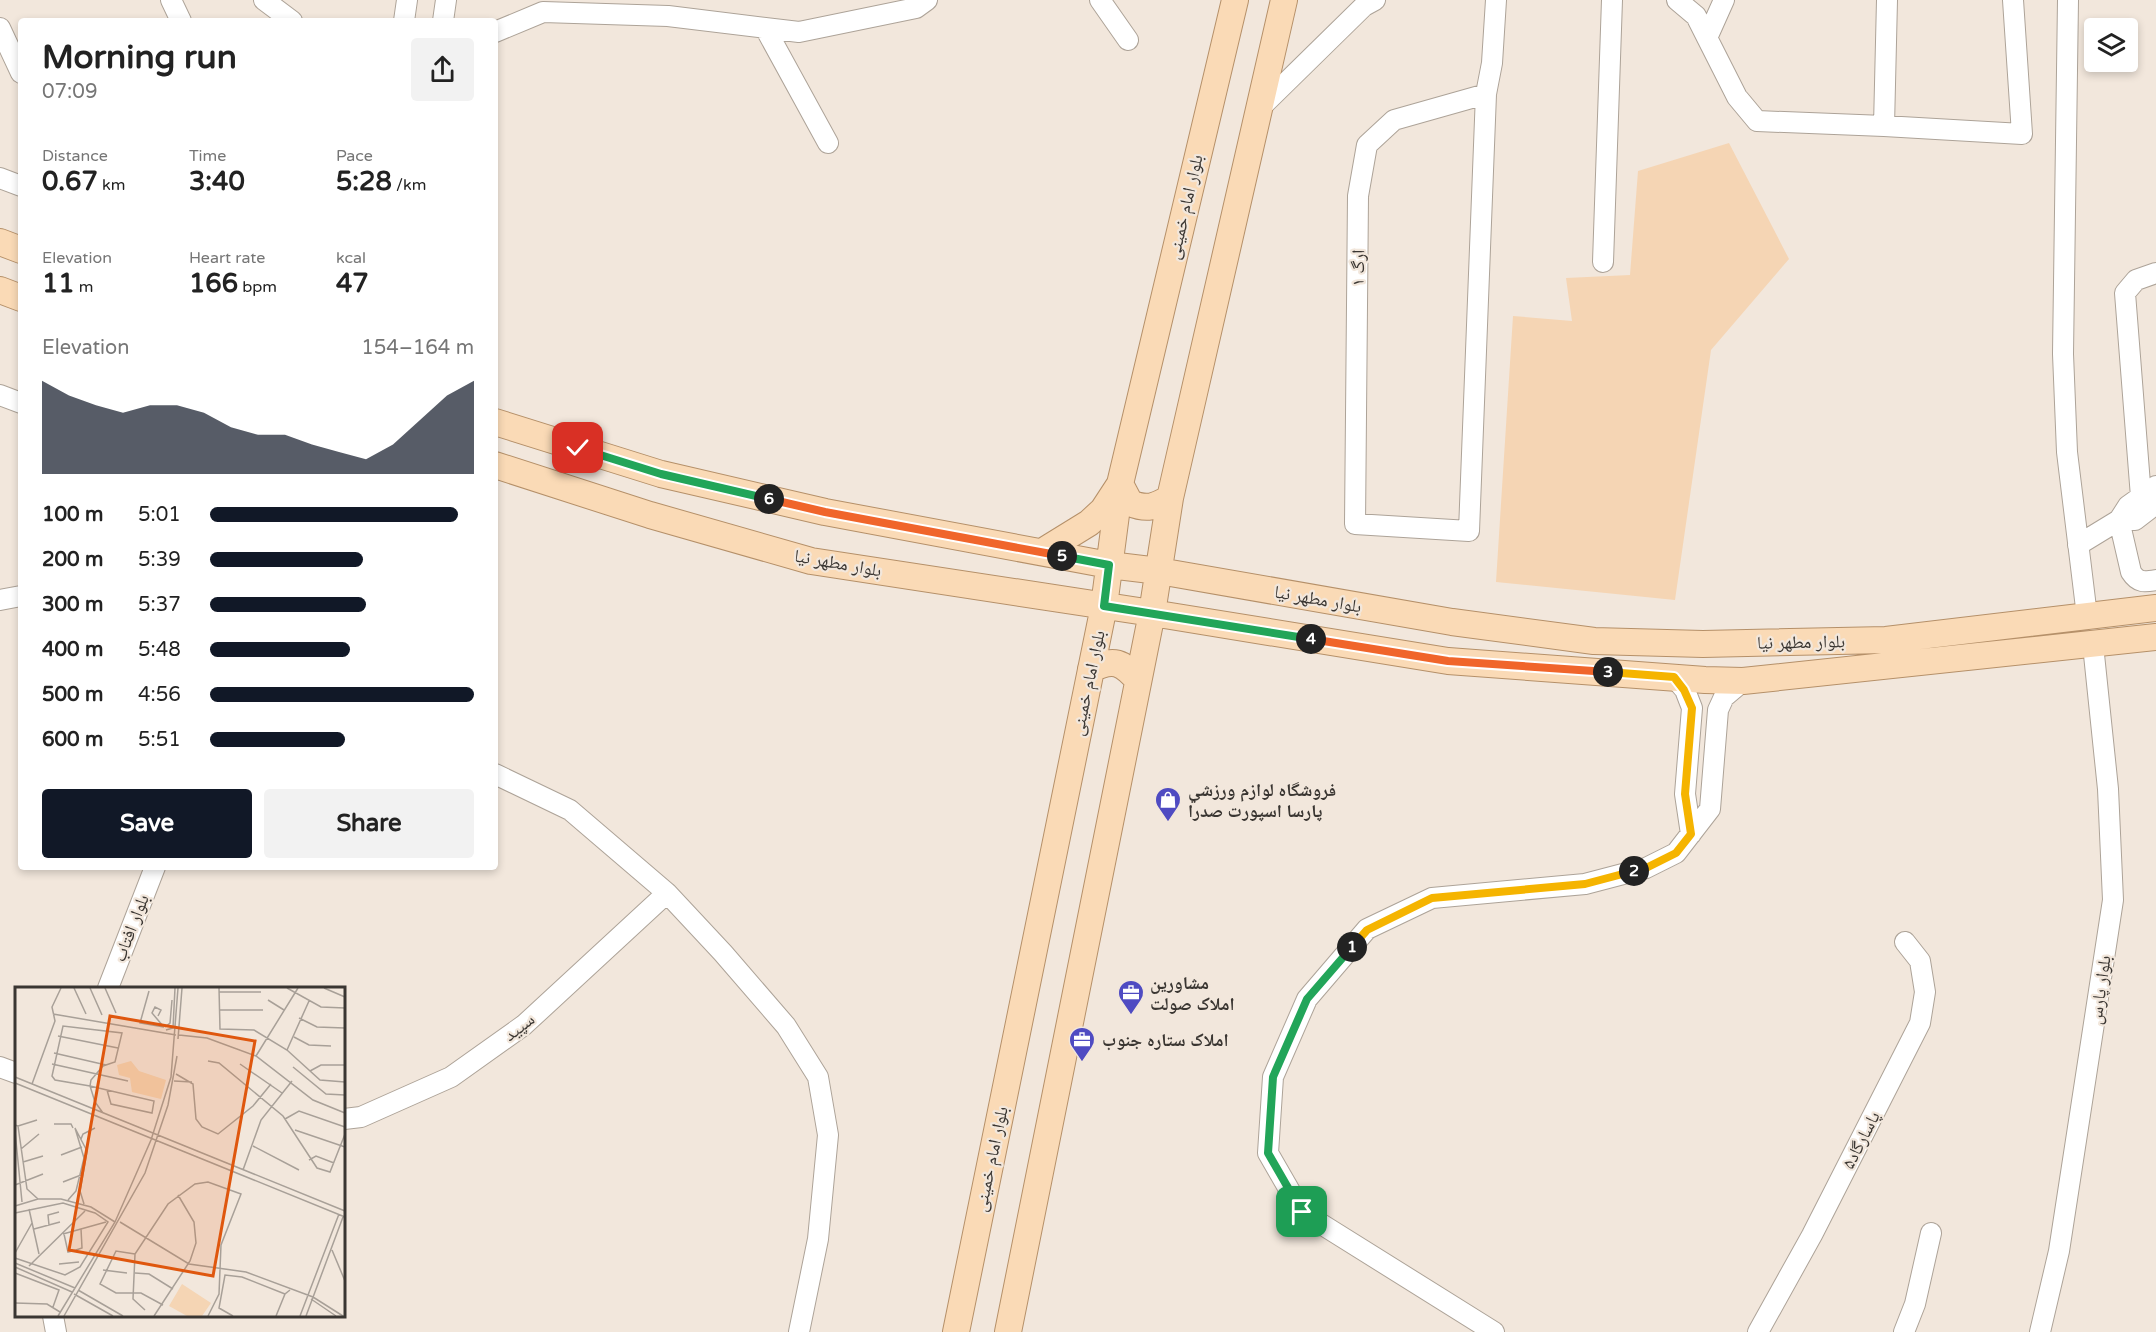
<!DOCTYPE html>
<html lang="en">
<head>
<meta charset="utf-8">
<style>
  body { margin:0; font-family:"Varela Round","Noto Naskh Arabic",sans-serif; background:#f2f2f2; color:#222; height:100vh; display:flex; flex-direction:column; font-size:22px; white-space:nowrap }
  * { box-sizing:border-box; margin:0 }
  p { font-size:20px; color:#767676 }
  .icon { flex:none; width:33px; height:33px; fill:none; stroke:currentColor; stroke-width:2; stroke-linecap:round; stroke-linejoin:round }
  .map { position:relative; flex:1; overflow:hidden }
  .panel { position:absolute; left:18px; top:18px; width:480px; height:852px; display:flex; flex-direction:column; background:#fff; border-radius:6px; box-shadow:0 3px 9px #0003 }
  .panel>* { flex:none }
  .buttons { position:absolute; left:2084px; top:18px; display:grid; gap:12px }
  .buttons a { display:grid; place-items:center; width:54px; height:54px; border-radius:6px; background:#fff; box-shadow:0 3px 9px #0003; font-size:30px }
  .pin { position:absolute; display:grid; place-items:center; width:51px; height:51px; color:#fff; margin:-26px; border-radius:12px; box-shadow:0 3px 9px #0006 }
  .km { position:absolute; width:30px; height:30px; margin:-15px; border-radius:50%; background:#222; color:#fff; font-size:16px; line-height:30px; text-align:center }
  .round { display:grid; place-items:center; flex:none; width:63px; height:63px; border-radius:6px; background:#f2f2f2 }
  .overview { display:flex; align-items:center; justify-content:space-between; height:102px; padding:0 24px }
  h1 { font-size:33px; font-weight:700; line-height:45px }
  .stats { display:grid; grid-template-columns:repeat(3,1fr); gap:9px; height:102px; padding:6px 24px }
  .stats div { display:grid; align-content:center }
  .stats b { font-size:26px; font-weight:700 }
  .stats small { font-size:16px; font-weight:400 }
  .stats p { font-size:16px }
  .chart { height:168px; padding:12px 24px }
  .chart p { display:flex; justify-content:space-between }
  .chart svg { width:100%; height:108px; margin-top:6px; fill:#111827; opacity:.7 }
  .action { display:flex; gap:12px; margin-top:auto; padding:12px 24px }
  .action a { flex:1; height:69px; border-radius:6px; background:#111827; color:#fff; font-size:24px; font-weight:700; line-height:69px; text-align:center }
  .action a+a { background:#f2f2f2; color:#222 }
  ul { padding:0 24px; list-style:none; font-size:20px }
  li { display:grid; grid-template-columns:96px 72px 1fr; align-items:center; height:45px }
  li i { height:15px; border-radius:8px; background:#111827 }
  .map>svg:first-child { display:block }
  .green { fill:#f5d5b4 }
  .lines { fill:none; stroke-linecap:round; stroke-linejoin:round }
  .minor-casing { stroke:#ada398; stroke-width:22 }
  .major-casing { stroke:#b59069; stroke-width:28 }
  .minor { stroke:#fff; stroke-width:20 }
  .major { stroke:#fadab6; stroke-width:26 }
  .split-1-casing { stroke:#fff; stroke-width:12 }
  .split-2-casing { stroke:#fff; stroke-width:12 }
  .split-3-casing { stroke:#fff; stroke-width:12 }
  .split-4-casing { stroke:#fff; stroke-width:12 }
  .split-5-casing { stroke:#fff; stroke-width:12 }
  .split-6-casing { stroke:#fff; stroke-width:12 }
  .split-7-casing { stroke:#fff; stroke-width:12 }
  .split-1 { stroke:#22a559; stroke-width:8 }
  .split-2 { stroke:#f5b400; stroke-width:8 }
  .split-3 { stroke:#f5b400; stroke-width:8 }
  .split-4 { stroke:#f0652b; stroke-width:8 }
  .split-5 { stroke:#22a559; stroke-width:8 }
  .split-6 { stroke:#f0652b; stroke-width:8 }
  .split-7 { stroke:#22a559; stroke-width:8 }
  .labels { text-anchor:middle; stroke-width:4.5; stroke-linejoin:round; paint-order:stroke }
  .street-label { font-size:18px; fill:#3a3632; stroke:#f2e7dc }
  .poi-label { font-size:18px; font-weight:bold; fill:#3a3632; stroke:#f2e7dc; text-anchor:start }
  .inset-road { fill:none; stroke:#a8a098; stroke-width:1.5 }
  .view { fill:#df570e; fill-opacity:0.15; stroke:#df570e; stroke-width:3 }
  .inset-edge { fill:none; stroke:#3a3632; stroke-width:3 }
</style>
</head>
<body>
<div class="map">
<svg width="2156" height="1332" viewBox="0 0 2156 1332">
  <rect width="100%" height="100%" fill="#f2e7dc"/>
  <path class="green" d="M1729 143 1789 259 1711 350 1675 600 1496 582 1513 316 1572 321 1566 278 1630 275 1638 171Z"/>
  <g class="lines">
    <defs>
      <path id="minor" d="M171 0 181 21
        M264 0 292 21
        M1100 0 1128 40
        M1677 0 1696 16 1737 97 1757 121 1884 126 2022 134 2013 0
        M2068 0 2063 354 2067 452 2087 616
        M404 21 407 0
        M443 21 446 0
        M0 28 21 73
        M765 28 828 143
        M495 32 543 12 668 16 799 32 916 8 927 0
        M1707 38 1724 0
        M1486 94 1394 120 1367 145 1358 196 1355 524 1469 531 1486 94 1492 63 1496 0
        M1260 108 1364 6 1375 0
        M1884 126 1887 0
        M0 178 21 186
        M1603 262 1612 0
        M0 395 21 403
        M2141 497 2125 293 2136 280 2156 273
        M2119 520 2131 572C2138 583 2144 582 2156 580
        M2119 520H2135L2156 504
        M2078 545 2119 520 2128 506 2156 486
        M0 600 21 596
        M1674 677 1685 690 1692 708 1685 794 1691 834
        M495 774 570 810 667 893 723 953 786 1026 818 1077 828 1135 818 1239 799 1332
        M108 988 155 867
        M0 1067 16 1073
        M344 1119 361 1117 451 1077 524 1025 667 893
        M53 1316 56 1332
        M1494 1332 1302 1212 1268 1153 1273 1077 1307 999 1367 929 1432 898 1585 884 1646 868 1676 853 1710 809 1718 710 1724 697 1743 681
        M1758 1332 1812 1235 1920 1023 1925 992 1920 961 1905 942
        M1904 1332 1915 1304 1931 1233
        M2040 1332 2059 1251 2113 900 2108 789 2093 645"/>
      <path id="major" d="M0 242 21 250
        M0 290 21 298
        M495 422 661 474 825 512 1109 565 1159 571 1452 622 1594 641 1703 644 1886 640 2156 608
        M495 465 650 515 811 561 1152 613 1448 661 1705 680 1743 681 2156 637
        M1042 552 1089 523 1103 510 1120 484 1130 503C1147 510 1155 507 1170 498
        M1091 669C1114 658 1122 662 1138 680
        M956 1332 1104 606 1120 484 1235 0
        M1008 1332 1152 613 1170 498 1284 0"/>
    </defs>
    <use href="#minor" class="minor-casing"/>
    <use href="#major" class="major-casing"/>
    <use href="#minor" class="minor"/>
    <use href="#major" class="major"/>
  </g>
  <g class="lines">
    <defs>
      <path id="split-1" d="M1302 1212 1268 1153 1273 1077 1307 999 1352 947"/>
      <path id="split-2" d="M1352 947 1367 930 1432 898 1585 884 1634 871"/>
      <path id="split-3" d="M1608 672 1674 677 1684 690 1692 708 1685 794 1691 834 1676 853 1646 868 1634 871"/>
      <path id="split-4" d="M1311 639 1448 661 1608 672"/>
      <path id="split-5" d="M1062 556 1109 565 1104 606 1311 639"/>
      <path id="split-6" d="M769 499 825 512 1062 556"/>
      <path id="split-7" d="M578 448 661 474 769 499"/>
    </defs>
    <use href="#split-1" class="split-1-casing"/>
    <use href="#split-2" class="split-2-casing"/>
    <use href="#split-3" class="split-3-casing"/>
    <use href="#split-4" class="split-4-casing"/>
    <use href="#split-5" class="split-5-casing"/>
    <use href="#split-6" class="split-6-casing"/>
    <use href="#split-7" class="split-7-casing"/>
    <use href="#split-1" class="split-1"/>
    <use href="#split-2" class="split-2"/>
    <use href="#split-3" class="split-3"/>
    <use href="#split-4" class="split-4"/>
    <use href="#split-5" class="split-5"/>
    <use href="#split-6" class="split-6"/>
    <use href="#split-7" class="split-7"/>
  </g>
  <defs>
    <symbol id="shop-pin" viewBox="-11 -11 22 30"><path d="M0 17L-7.5 6A9.5 9.5 0 1 1 7.5 6Z" fill="#4f4bc2" stroke="#f2e7dc"/><path d="M-5-2.5h2.3a2.7 3.5 0 0 1 5.4 0H5L5.5 6h-11ZM-1.5-2.5h3a1.5 2.3 0 0 0-3 0Z" fill="#fff"/></symbol>
    <symbol id="office-pin" viewBox="-11 -11 22 30"><path d="M0 17L-7.5 6A9.5 9.5 0 1 1 7.5 6Z" fill="#4f4bc2" stroke="#f2e7dc"/><path d="M-6-3h4V-5.5h4V-3h4V5H-6ZM-1-4.5V-3h2v-1.5ZM-6 0V1H6V0Z" fill="#fff"/></symbol>
  </defs>
  <g fill-rule="evenodd">
    <use href="#shop-pin" x="1153" y="785" width="30" height="40"/>
    <use href="#office-pin" x="1116" y="978" width="30" height="40"/>
    <use href="#office-pin" x="1067" y="1025" width="30" height="40"/>
  </g>
  <g class="labels">
    <g class="street-label">
      <text transform="translate(1185 207) rotate(-77)" y="6">بلوار امام خمینی</text>
      <text transform="translate(1358 268) rotate(-89)" y="6">ارگ ۱</text>
      <text transform="translate(838 563) rotate(10)" y="6">بلوار مطهر نیا</text>
      <text transform="translate(1318 599) rotate(10)" y="6">بلوار مطهر نیا</text>
      <text transform="translate(1801 642) rotate(-1)" y="6">بلوار مطهر نیا</text>
      <text transform="translate(1088 683) rotate(-78)" y="6">بلوار امام خمینی</text>
      <text transform="translate(131 928) rotate(-69)" y="6">بلوار افتاب</text>
      <text transform="translate(2100 990) rotate(-82)" y="6">بلوار پارس</text>
      <text transform="translate(519 1027) rotate(-38)" y="6">سپید</text>
      <text transform="translate(1861 1140) rotate(-63)" y="6">پاسارگاد۵</text>
      <text transform="translate(991 1159) rotate(-78)" y="6">بلوار امام خمینی</text>
    </g>
    <g class="poi-label">
      <text x="1188" y="796">فروشگاه لوازم ورزشي<tspan x="1188" dy="21">پارسا اسپورت صدرا</tspan></text>
      <text x="1150" y="989">مشاورین<tspan x="1150" dy="21">املاک صولت</tspan></text>
      <text x="1102" y="1046">املاک ستاره جنوب</text>
    </g>
  </g>
  <g transform="translate(15 987)">
    <rect width="330" height="330" fill="#f2e7dc"/>
    <path d="M116 74 124 84 151 93 146 112 117 105 115 91 104 88 102 78ZM167 297 196 316 187 329H172L154 319Z" fill="#f5d5b4"/>
    <path class="inset-road" d="M59 1 71 27M75 1 87 28M90 1 101 26M204 1 205 42 239 43 272 63 305 93 330 95M272 1 306 20 330 21M309 1 330 10M134 4 125 36 149 40M204 5H246M253 13 269 23M204 23H248M38 27 161 48M143 29 146 23 140 20 137 26 148 39M284 31 302 40 330 41M150 40 155 36 157 13M151 43 158 41 160 1M164 48 192 51 241 69 298 113 330 126M43 49 103 61M279 50 294 58 316 59M163 52 167 1M272 63 294 14M39 66 91 78M241 69 283 1M193 74 204 76 268 129 302 181 315 185 330 147M37 77 113 94M225 77 267 106M278 80 311 107 330 108M295 84 306 78H330M161 87 178 97 181 132 187 140 203 147 238 119 256 97M0 90 330 224M159 94 177 95M0 96 330 230M17 97 40 34 37 20 46 1M88 126 80 115 75 99 76 93 88 79 100 75 107 46 48 39 37 89 40 93 75 99 139 114 137 126 96 117 92 103M270 132 284 124 330 140M39 137H56L58 141M0 138 3 139 12 202 23 212M3 139 22 133M280 143 330 160M0 144 7 215M66 152 68 147 80 141M238 159 284 183M6 162 24 147M46 168 67 160M294 173 301 169 319 176M8 175 28 169M228 183 246 133 277 94M48 195 66 188M0 198 28 187M53 213 61 204 69 171 60 141 72 164 65 204 69 217M0 219 23 212H46L76 220 100 235M14 222 24 267M0 226 48 216 80 226 93 235 65 280 50 288 0 271M105 235 174 277 231 285 298 310 328 329M34 238 33 228 44 225M19 242 45 235M48 247 91 235M49 247 53 265 61 263 67 261 66 242M317 263 330 294M0 266 17 236M120 267 101 264 85 297 101 306H126L148 318M0 276 60 301M44 277 64 275M14 279 70 224M0 280 57 305M88 283 112 286M0 286 44 303 38 320M120 286 134 287 158 302M63 303 108 329M59 307 98 329M296 312 321 329M0 316 32 317 45 325M130 323 118 312 120 267 153 217 180 197 193 195 226 207 206 258 204 307 193 329M43 329 100 235 136 153 156 90 163 1M49 329 130 186 153 118 162 69M139 329 175 274 181 256 179 235 163 208M218 329 204 321 210 288 227 290 270 307M261 329 270 307 275 303M285 329 324 227M291 329 328 230"/>
    <path class="view" d="M95 29 240 54 198 289 54 263Z"/>
    <rect width="330" height="330" class="inset-edge"/>
  </g>
</svg>
<div class="buttons">
<a><svg class="icon" aria-label="layers" viewBox="0 0 24 24"><path d="M12 4l9 5-9 5-9-5zM3 14l9 5 9-5"/></svg></a>
</div>
<div class="pin" style="left:1302px;top:1212px;background:#1e9e55"><svg class="icon" aria-label="arrive" viewBox="0 0 24 24"><path d="M6 21V4h12l-3 4 3 4H6"/></svg></div>
<div class="pin" style="left:578px;top:448px;background:#d93025"><svg class="icon" aria-label="check" viewBox="0 0 24 24"><path d="M5 12l5 5 9-10"/></svg></div>
<b class="km" style="left:1352px;top:947px">1</b>
<b class="km" style="left:1634px;top:871px">2</b>
<b class="km" style="left:1608px;top:672px">3</b>
<b class="km" style="left:1311px;top:639px">4</b>
<b class="km" style="left:1062px;top:556px">5</b>
<b class="km" style="left:769px;top:499px">6</b>
<section class="panel">
<div class="overview"><div><h1>Morning run</h1><p>07:09</p></div><a class="round"><svg class="icon" aria-label="share" viewBox="0 0 24 24"><path d="M12 15V3M7 8l5-5 5 5M5 13v7h14v-7"/></svg></a></div>
<div class="stats">
<div><p>Distance</p><b>0.67<small> km</small></b></div>
<div><p>Time</p><b>3:40</b></div>
<div><p>Pace</p><b>5:28<small> /km</small></b></div>
</div>
<div class="stats">
<div><p>Elevation</p><b>11<small> m</small></b></div>
<div><p>Heart rate</p><b>166<small> bpm</small></b></div>
<div><p>kcal</p><b>47</b></div>
</div>
<div class="chart"><p><span>Elevation</span>154–164 m</p>
<svg viewBox="0 0 160 44" preserveAspectRatio="none"><path d="M0 44V6L10 12L20 16L30 19L40 16L50 16L60 19L70 25L80 28L90 28L100 32L110 35L120 38L130 32L140 22L150 12L160 6V44z"/></svg>
</div>
<ul>
<li><b>100 m</b>5:01<i style="width:94%"></i></li>
<li><b>200 m</b>5:39<i style="width:58%"></i></li>
<li><b>300 m</b>5:37<i style="width:59%"></i></li>
<li><b>400 m</b>5:48<i style="width:53%"></i></li>
<li><b>500 m</b>4:56<i style="width:100%"></i></li>
<li><b>600 m</b>5:51<i style="width:51%"></i></li>
</ul>
<div class="action"><a>Save</a><a>Share</a></div>
</section>
</div>
</body>
</html>
